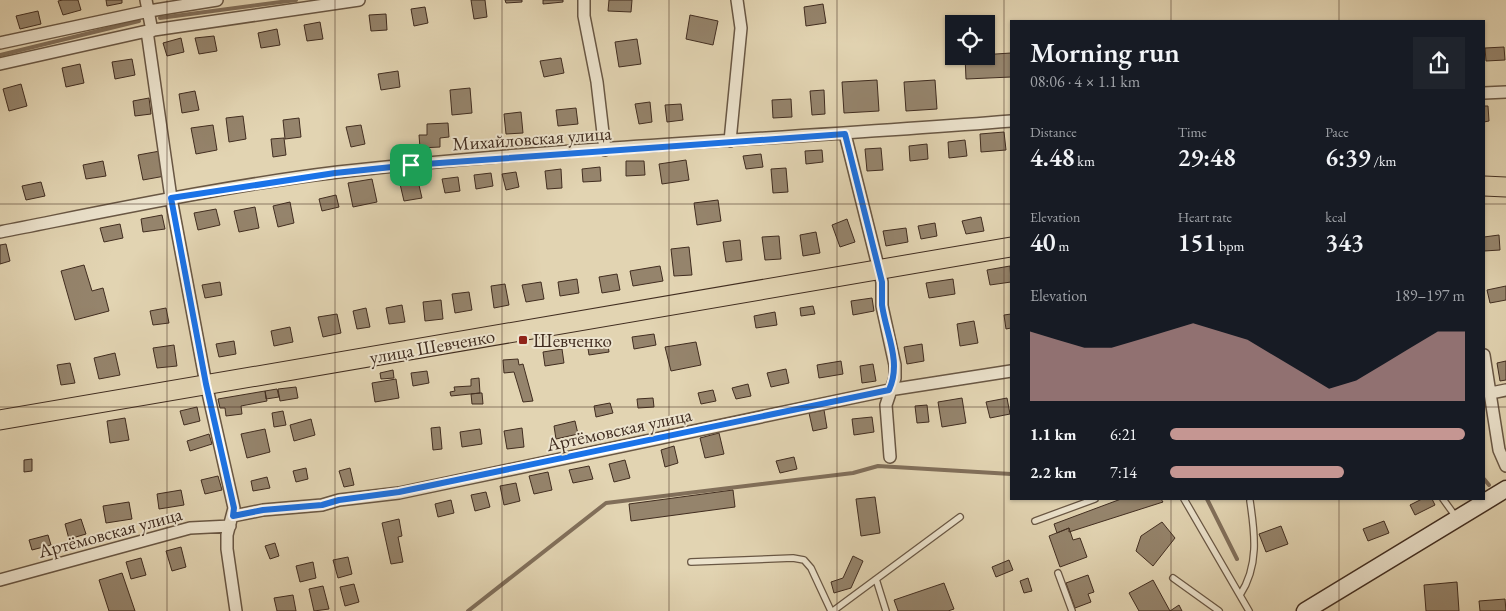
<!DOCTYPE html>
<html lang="en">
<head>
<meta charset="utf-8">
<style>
  body { margin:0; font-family:"EB Garamond",serif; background:#20242c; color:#f1f3f6; height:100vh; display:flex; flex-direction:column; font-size:19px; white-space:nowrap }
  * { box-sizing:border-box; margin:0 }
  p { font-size:16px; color:#9ea1a6 }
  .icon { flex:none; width:28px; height:28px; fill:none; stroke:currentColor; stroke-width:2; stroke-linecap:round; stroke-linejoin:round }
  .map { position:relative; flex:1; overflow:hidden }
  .panel { position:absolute; left:1010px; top:20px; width:475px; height:480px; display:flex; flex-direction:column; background:#171b24; border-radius:0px; box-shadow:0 1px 4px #0004 }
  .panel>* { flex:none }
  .buttons { position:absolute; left:945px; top:15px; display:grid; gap:10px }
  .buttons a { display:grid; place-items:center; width:50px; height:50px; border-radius:0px; background:#171b24; box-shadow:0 1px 4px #0004; font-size:25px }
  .pin { position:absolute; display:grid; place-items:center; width:42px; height:42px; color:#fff; margin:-21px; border-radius:10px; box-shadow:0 2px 8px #0006 }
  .round { display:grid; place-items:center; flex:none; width:52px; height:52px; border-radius:0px; background:#20242c }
  .head { display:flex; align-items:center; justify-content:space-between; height:85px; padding:0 20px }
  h1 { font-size:28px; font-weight:600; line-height:38px }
  .figures { display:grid; grid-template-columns:repeat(3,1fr); gap:8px; height:85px; padding:5px 20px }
  .figures div { display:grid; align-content:center }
  .figures b { font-size:25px; font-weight:600 }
  .figures small { font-size:14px; font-weight:400 }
  .figures p { font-size:14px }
  .chart { height:140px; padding:10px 20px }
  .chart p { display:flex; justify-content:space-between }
  .chart svg { width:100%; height:90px; margin-top:5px; fill:#c59692; opacity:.7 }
  ul { padding:0 20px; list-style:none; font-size:16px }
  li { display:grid; grid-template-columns:80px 60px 1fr; align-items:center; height:38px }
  li i { height:12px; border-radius:6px; background:#c59692 }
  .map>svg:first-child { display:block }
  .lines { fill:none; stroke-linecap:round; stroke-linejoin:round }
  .stream { stroke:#816f5a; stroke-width:4 }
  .building { fill:#95846c; stroke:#412d20 }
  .lane-casing { stroke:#695744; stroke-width:8 }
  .street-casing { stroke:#695744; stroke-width:14 }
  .secondary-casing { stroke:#412d20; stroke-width:19 }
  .primary-casing { stroke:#412d20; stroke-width:21 }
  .lane { stroke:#ece3cd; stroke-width:5.5 }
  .street { stroke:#ece3cd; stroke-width:11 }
  .secondary { stroke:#ece3cd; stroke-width:16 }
  .primary { stroke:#e2d4b2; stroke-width:19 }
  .route-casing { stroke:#fff; stroke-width:10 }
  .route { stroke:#1a73e8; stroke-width:6 }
  .grid { fill:none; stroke:#412d20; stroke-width:1; stroke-opacity:0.55 }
  .poi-dot { fill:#8f2418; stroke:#ece3cd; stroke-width:2 }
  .labels { text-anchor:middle; stroke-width:4; stroke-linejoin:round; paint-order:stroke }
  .street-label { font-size:19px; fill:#412d20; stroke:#ece3cd }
  .poi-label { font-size:19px; fill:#412d20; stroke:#ece3cd; text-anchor:start }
</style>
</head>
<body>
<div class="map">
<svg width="1506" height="611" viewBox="0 0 1506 611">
  <rect width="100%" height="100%" fill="#e2d4b2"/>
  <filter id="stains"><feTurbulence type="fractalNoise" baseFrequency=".004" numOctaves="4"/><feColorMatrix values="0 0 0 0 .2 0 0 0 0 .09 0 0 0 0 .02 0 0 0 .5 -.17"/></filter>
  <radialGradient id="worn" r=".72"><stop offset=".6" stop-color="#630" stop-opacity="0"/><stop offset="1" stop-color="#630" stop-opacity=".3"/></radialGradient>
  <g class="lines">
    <path class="stream" d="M160 18 296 0
      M0 55 139 21
      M1484 479 1489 485
      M1207 499 1237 559
      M468 611 606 503 853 473 878 466 1011 474"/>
  </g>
  <path class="building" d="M63 0H78L81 10 63 15 58 1Z
    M106 0H122V3L107 6Z
    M471 0H485L487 17 474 19Z
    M505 0H522V2L506 3Z
    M543 0H563V2L543 4Z
    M609 0H632L631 12 608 11Z
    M823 4 826 23 806 26 804 7Z
    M425 7 428 23 414 26 411 9Z
    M38 11 41 24 20 29 16 16Z
    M386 14 387 30 371 31 369 15Z
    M690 15 718 21 713 45 686 39Z
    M320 22 323 39 307 41 304 25Z
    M277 29 280 45 261 48 258 33Z
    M214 36 217 51 199 54 195 38Z
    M181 38 184 52 167 56 163 43Z
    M637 39 641 64 619 67 615 42Z
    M1504 47 1505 60 1486 61 1485 48Z
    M1011 53V77L966 79 965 56Z
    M561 58 564 73 544 77 540 61Z
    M132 59 135 75 115 79 112 62Z
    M80 64 84 83 66 87 62 68Z
    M398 71 400 87 381 90 378 74Z
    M877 80 879 111 844 113 842 82Z
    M935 80 937 109 906 111 904 82Z
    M21 84 27 106 9 111 3 89Z
    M470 88 472 113 452 115 450 90Z
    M824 90 825 114 812 115 810 91Z
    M195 91 199 110 182 113 179 94Z
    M149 98 151 114 135 116 133 101Z
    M791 99 792 117 773 118 772 100Z
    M650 102 652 122 639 124 635 104Z
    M681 104 683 120 667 122 665 105Z
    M1484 106H1488L1489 121 1484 122Z
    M576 108 578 124 558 126 556 110Z
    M521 112 523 133 506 134 504 114Z
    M243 116 246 139 229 142 226 118Z
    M299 118 301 137 285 139 283 120Z
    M448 123 449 137 440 138V147L420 148 419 135H427V124Z
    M213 125 217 150 196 154 191 128Z
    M361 125 365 144 351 147 346 127Z
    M1004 132 1006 150 981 152 980 134Z
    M284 138 286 155 273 157 271 139Z
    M965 140 967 156 949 158 948 142Z
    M927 144 928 159 910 161 909 146Z
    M881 148 883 170 867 171 865 149Z
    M822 150 823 162 806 164 805 151Z
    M160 151 165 176 143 180 138 155Z
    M761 154 763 167 746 169 743 156Z
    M686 160 689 180 662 184 659 164Z
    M103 161 106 176 86 179 83 165Z
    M626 161H644L645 175 626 176Z
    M600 167 601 181 583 182 582 169Z
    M786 168 788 192 773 193 771 169Z
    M561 169 562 188 547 189 545 171Z
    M516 172 519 187 506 190 502 174Z
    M491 173 493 186 476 189 474 175Z
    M458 177 460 191 445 193 442 179Z
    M372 179 377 202 353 207 348 183Z
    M418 181 422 198 404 201 400 184Z
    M41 182 45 196 26 200 22 186Z
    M336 195 339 207 322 211 319 199Z
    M718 200 721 221 697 225 694 203Z
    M290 202 294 223 278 227 273 206Z
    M255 207 259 228 239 232 234 211Z
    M216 209 220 225 198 230 194 213Z
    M162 215 165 229 143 232 141 219Z
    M981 217 984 231 966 234 962 221Z
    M847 219 855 242 840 247 832 225Z
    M935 223 937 236 921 239 918 226Z
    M120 224 123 238 104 242 100 228Z
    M906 228 908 242 886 246 883 231Z
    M816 232 820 253 803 256 800 235Z
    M1499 235 1500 250 1484 251V237Z
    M779 236 781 259 765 260 762 237Z
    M740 240 742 260 726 262 723 242Z
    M6 244 10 261 0 264V245Z
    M689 247 692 275 674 276 671 249Z
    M84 265 92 291 103 288 109 311 75 320 61 271Z
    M660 266 663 281 633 286 630 271Z
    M1010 266 1011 282 990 285 987 270Z
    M617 274 620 290 602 293 599 277Z
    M577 279 579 293 560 296 558 282Z
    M953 279 955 294 929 298 926 283Z
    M220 282 222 295 205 298 202 285Z
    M541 282 544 299 526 302 522 285Z
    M505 284 509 305 494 308 491 286Z
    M1506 286V300L1490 303 1487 290Z
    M469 292 472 310 455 313 452 294Z
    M872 298 874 311 853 315 851 301Z
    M441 300 443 319 425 321 423 302Z
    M402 305 405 322 389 324 386 308Z
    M813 306 815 314 801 316 800 308Z
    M166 308 169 323 153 325 150 311Z
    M366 308 370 327 357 329 353 311Z
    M775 312 777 325 756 328 754 316Z
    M337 314 341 333 323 337 318 317Z
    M1011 314V328L1006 329 1004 315Z
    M974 321 978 343 960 346 957 324Z
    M290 327 293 342 274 346 271 331Z
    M654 334 656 345 634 349 632 337Z
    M607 339 609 352 589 355 587 342Z
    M234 341 236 354 219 357 216 344Z
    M696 342 701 365 671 371 665 347Z
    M922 344 924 361 907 364 904 347Z
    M174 345 177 366 157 368 153 348Z
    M562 349 564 363 545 366 543 352Z
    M115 353 120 375 99 379 94 358Z
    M518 359 519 365 523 364 533 401 523 402 514 372 504 373 503 360Z
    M841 361 843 374 819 378 817 365Z
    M1506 361V380L1500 381 1497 363Z
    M70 363 75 383 61 385 57 365Z
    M873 364 876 381 862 383 860 366Z
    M786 369 789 383 771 387 767 373Z
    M393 370 394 378 381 379 380 373Z
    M427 371 429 383 413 386 411 373Z
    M479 378 480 393 451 396 450 392 455 391 454 387 471 386V379Z
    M396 379 399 398 375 402 372 383Z
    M748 384 751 396 736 399 732 388Z
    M296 387 298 398 280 401 278 389Z
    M277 389 279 397 266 399 265 391Z
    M713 390 716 401 701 404 698 393Z
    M265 391 267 401 241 406 242 414 226 416 225 408H220L218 399Z
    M480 393H482L483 404H472L471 394Z
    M653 398 654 407 638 408 637 399Z
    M962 398 966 423 942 427 938 402Z
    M1007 398 1010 414 990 418 986 402Z
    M610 403 613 413 596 417 594 406Z
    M927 405 929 422 917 423 915 406Z
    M197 407 200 421 184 425 180 411Z
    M824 410 827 428 813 431 809 413Z
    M283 411 286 425 274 427 272 413Z
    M872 417 874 432 854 435 852 419Z
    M125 418 129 440 110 443 107 421Z
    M311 419 315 435 294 441 290 425Z
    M575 421 578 434 556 439 554 426Z
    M440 427 442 449 433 450 431 428Z
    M522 428 524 447 507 449 504 431Z
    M265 429 270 452 247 458 241 434Z
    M480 429 482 444 462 447 460 432Z
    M719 433 724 454 705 458 700 438Z
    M209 434 212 444 190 451 187 441Z
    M674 446 678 463 665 467 661 450Z
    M794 457 797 469 780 473 776 461Z
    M32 459V471L24 472V460Z
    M625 460 630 478 614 482 609 464Z
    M589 466 593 479 573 483 569 470Z
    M306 468 308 479 296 482 293 471Z
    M350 468 354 485 344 487 339 471Z
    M548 472 552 490 534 494 529 476Z
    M218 476 222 490 205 494 201 480Z
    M267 477 270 488 253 491 251 481Z
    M516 483 520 501 504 505 500 486Z
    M181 490 184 505 159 509 157 494Z
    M733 490 735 507 631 521 629 504Z
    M486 492 490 507 475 511 471 495Z
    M875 497 880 533 861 536 856 499Z
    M1121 499H1161L1163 502 1069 532V528L1057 533 1054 524Z
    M1422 499H1432L1435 505 1415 515 1410 505Z
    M451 500 454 513 438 517 435 504Z
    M129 502 132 519 106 523 103 506Z
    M81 519 86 534 69 539 65 524Z
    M399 519 402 536 398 537 403 562 391 564 382 523Z
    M1384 521 1389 533 1368 541 1363 529Z
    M1162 522 1175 538 1153 566 1136 551 1141 536Z
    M1281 526 1288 544 1266 552 1259 534Z
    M1069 528 1073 540 1080 538 1087 557 1060 567 1049 536Z
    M48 535 51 545 32 550 29 540Z
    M275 543 279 556 270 559 265 546Z
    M181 547 186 567 172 571 166 551Z
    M853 556 863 561 851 588 834 593 831 582 843 578Z
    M348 557 352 574 338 578 333 560Z
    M141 558 146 575 131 579 126 562Z
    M1009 560 1013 570 996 577 992 567Z
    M313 562 316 578 300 582 296 566Z
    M122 573 135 611H109L99 580Z
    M1088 575 1094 592 1088 594 1091 602 1075 608 1066 583Z
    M1028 578 1032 591 1024 593 1020 581Z
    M1153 580 1170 611 1179 605 1182 611H1139L1129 593Z
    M1457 582 1459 611H1426L1424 585Z
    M944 583 954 609 948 611H898L894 600Z
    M354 584 359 602 345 606 340 587Z
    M323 586 329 609 314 611 309 589Z
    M293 595 296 611H277L274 598Z
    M1505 599 1506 611H1480L1479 601Z"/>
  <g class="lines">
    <defs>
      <path id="lane" d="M1184 499 1249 611
        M1443 499 1456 517
        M1035 521 1095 499
        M691 562 793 558 804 560 811 568 831 611
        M1058 573 1072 611
        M1173 578 1219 611
        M876 579 886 611
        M1240 595C1259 566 1255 534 1250 501
        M833 611 960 517"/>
      <path id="street" d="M146 0 152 31
        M584 0V16L597 82 605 150
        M147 31 171 198 206 384 234 508 227 535V549L236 611
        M0 43 149 11 217 0
        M0 64 147 31 359 0
        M1484 93 1506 92
        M845 134 882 282V306L895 365V378L886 405 890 457
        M730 141 741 28 737 0
        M0 232C112 210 224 186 338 172 561 147 787 139 1011 121
        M1484 355 1499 450 1506 466
        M1491 393 1506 390
        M233 516 263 510 322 505 339 500 399 493 889 390 1011 371
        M0 580 190 528 230 526"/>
      <path id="secondary" d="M1305 611 1506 489"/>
      <path id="primary" d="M1484 186 1506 187
        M0 420 1011 247"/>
    </defs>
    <use href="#lane" class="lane-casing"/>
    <use href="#street" class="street-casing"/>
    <use href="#secondary" class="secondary-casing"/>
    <use href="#primary" class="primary-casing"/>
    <use href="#lane" class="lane"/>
    <use href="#street" class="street"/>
    <use href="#secondary" class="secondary"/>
    <use href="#primary" class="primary"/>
  </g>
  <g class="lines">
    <defs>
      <path id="route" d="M845 134 882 282C882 289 882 298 882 305 886 334 902 362 889 390L399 492 339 500 322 505 263 510 233 516 234 508 206 384 171 198 335 173 411 165Z"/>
    </defs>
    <use href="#route" class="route-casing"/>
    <use href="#route" class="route"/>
  </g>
  <path class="grid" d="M167 0V611M335 0V611M502 0V611M669 0V611M837 0V611M1004 0V611M1171 0V21M1339 0V21M0 204H1011M1484 204H1506M0 407H1011M1484 407H1506M1171 499V611M1339 499V611"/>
  <rect class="poi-dot" x="518" y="335" width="10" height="10" rx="2.5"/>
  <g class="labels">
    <g class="street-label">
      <text transform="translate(532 138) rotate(-4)" y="7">Михайловская улица</text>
      <text transform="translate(432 346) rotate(-10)" y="7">улица Шевченко</text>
      <text transform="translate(619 429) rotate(-12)" y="7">Артёмовская улица</text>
      <text transform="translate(110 532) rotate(-15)" y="7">Артёмовская улица</text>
    </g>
    <g class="poi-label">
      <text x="533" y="347">Шевченко</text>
    </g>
  </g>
  <rect width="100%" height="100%" filter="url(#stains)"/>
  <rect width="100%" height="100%" fill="url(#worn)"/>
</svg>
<div class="buttons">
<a><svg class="icon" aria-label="locate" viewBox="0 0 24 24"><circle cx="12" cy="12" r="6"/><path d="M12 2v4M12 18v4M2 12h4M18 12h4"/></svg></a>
</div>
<div class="pin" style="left:411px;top:165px;background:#1e9e55"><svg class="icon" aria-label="arrive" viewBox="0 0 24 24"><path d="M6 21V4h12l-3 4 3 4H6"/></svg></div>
<section class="panel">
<div class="head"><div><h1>Morning run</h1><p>08:06 · 4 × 1.1 km</p></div><a class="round"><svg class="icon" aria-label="share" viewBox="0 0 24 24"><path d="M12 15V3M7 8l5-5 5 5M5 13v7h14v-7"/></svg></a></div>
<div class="figures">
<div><p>Distance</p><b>4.48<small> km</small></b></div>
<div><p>Time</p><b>29:48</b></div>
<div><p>Pace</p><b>6:39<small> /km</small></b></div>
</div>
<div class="figures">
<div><p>Elevation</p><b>40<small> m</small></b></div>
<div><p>Heart rate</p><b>151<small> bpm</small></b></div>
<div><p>kcal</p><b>343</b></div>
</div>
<div class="chart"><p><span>Elevation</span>189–197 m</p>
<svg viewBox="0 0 160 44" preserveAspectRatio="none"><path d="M0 44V10L10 14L20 18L30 18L40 14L50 10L60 6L70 10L80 14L90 22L100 30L110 38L120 34L130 26L140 18L150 10L160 10V44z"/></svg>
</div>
<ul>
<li><b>1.1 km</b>6:21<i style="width:100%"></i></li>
<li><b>2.2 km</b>7:14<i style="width:59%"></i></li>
</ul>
</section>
</div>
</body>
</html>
